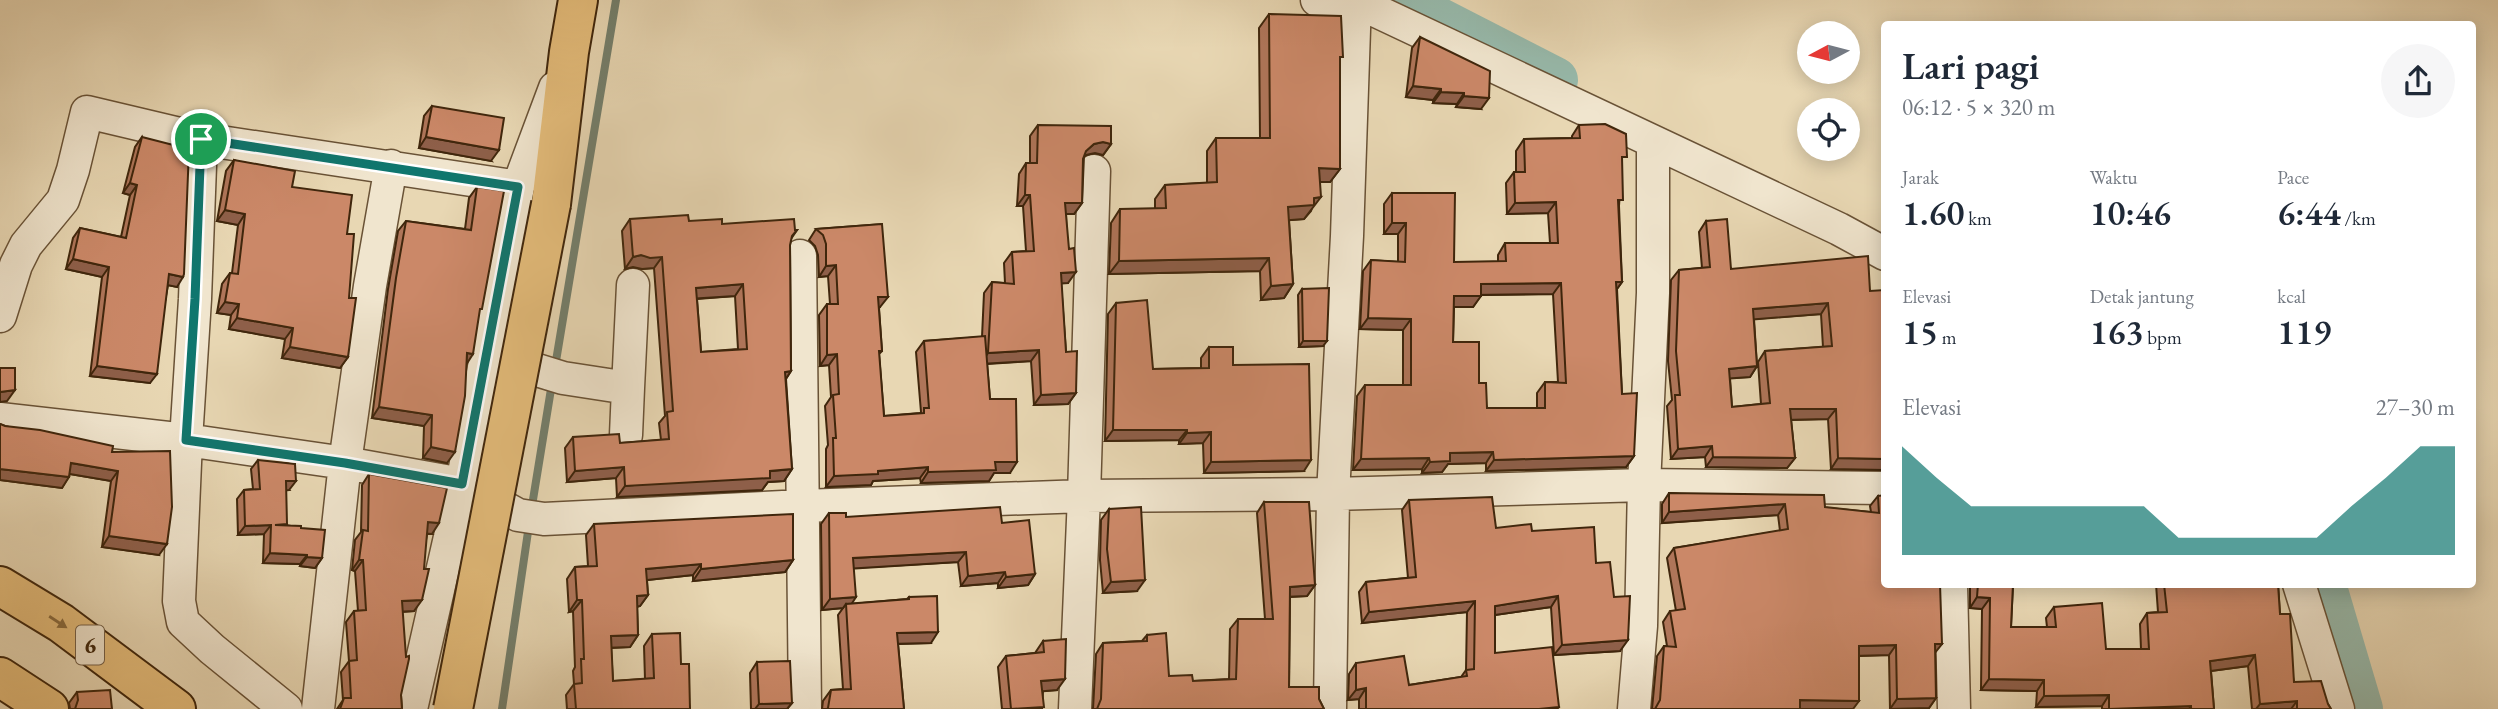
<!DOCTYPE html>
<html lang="id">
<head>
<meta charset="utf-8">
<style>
  body { margin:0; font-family:"EB Garamond",serif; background:#f6f6f7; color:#1f2937; height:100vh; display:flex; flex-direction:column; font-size:26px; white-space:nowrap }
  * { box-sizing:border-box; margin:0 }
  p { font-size:23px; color:#747a83 }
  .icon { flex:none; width:38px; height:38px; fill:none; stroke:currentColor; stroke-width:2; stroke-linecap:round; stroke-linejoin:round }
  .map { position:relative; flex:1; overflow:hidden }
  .side { position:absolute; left:1881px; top:21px; width:595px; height:567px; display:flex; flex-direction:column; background:#fff; border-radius:7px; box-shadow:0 4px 18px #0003 }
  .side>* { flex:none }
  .needle { width:46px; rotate:263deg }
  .controls { position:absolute; left:1797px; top:21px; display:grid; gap:14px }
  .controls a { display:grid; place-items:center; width:63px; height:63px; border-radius:50%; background:#fff; box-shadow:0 4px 18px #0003; font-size:35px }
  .pin { position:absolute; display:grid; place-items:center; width:60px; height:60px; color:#fff; margin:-30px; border:4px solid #fff; border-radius:50%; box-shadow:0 2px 7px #0007 }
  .round { display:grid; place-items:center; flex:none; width:74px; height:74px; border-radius:37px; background:#f6f6f7 }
  .overview { display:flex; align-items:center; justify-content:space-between; height:119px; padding:0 21px }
  h1 { font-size:38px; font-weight:600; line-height:52px }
  .stats { display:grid; grid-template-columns:repeat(3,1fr); gap:10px; height:119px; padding:7px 21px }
  .stats div { display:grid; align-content:center }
  .stats b { font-size:35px; font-weight:600 }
  .stats small { font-size:19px; font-weight:400 }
  .stats p { font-size:19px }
  .chart { height:196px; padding:14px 21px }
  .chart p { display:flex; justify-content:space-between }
  .chart svg { width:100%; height:126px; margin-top:7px; fill:#0f766e; opacity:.7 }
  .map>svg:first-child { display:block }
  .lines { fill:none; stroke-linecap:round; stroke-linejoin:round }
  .stream { stroke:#747f6c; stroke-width:8 }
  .river { stroke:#97baac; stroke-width:46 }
  .minor-casing { stroke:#695236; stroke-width:35 }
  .major-casing { stroke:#3f260c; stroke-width:42 }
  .highway-casing { stroke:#3f260c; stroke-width:42 }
  .minor { stroke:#f0e5ce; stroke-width:32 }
  .major { stroke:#e4bc7a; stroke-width:38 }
  .highway { stroke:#e4bc7a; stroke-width:38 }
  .major-bridge-casing { stroke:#3f260c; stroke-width:42; stroke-linecap:butt }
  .major-bridge { stroke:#e4bc7a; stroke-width:38 }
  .wall { fill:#af7559; stroke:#3f260c; stroke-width:2; fill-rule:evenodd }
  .shaded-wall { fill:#8e5f49; stroke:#3f260c; stroke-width:2 }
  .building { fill:#cb8868; stroke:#3f260c; stroke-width:2; fill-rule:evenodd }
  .oneway { fill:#896a3d }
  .route-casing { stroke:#fff; stroke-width:14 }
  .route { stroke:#0f766e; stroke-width:9 }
  .labels { text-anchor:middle; stroke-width:7; stroke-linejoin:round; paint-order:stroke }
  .shield { fill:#f0e5ce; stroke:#745f46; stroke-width:2 }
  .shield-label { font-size:23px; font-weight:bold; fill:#3f260c }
</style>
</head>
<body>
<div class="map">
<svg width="2498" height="709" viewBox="0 0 2498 709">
  <rect width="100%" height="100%" fill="#e8d7b3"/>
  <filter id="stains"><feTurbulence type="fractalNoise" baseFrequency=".00286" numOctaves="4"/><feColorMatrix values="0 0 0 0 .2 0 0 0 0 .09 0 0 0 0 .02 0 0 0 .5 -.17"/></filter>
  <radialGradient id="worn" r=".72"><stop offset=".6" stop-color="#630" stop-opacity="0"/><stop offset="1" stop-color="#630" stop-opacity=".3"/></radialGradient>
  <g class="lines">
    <path class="stream" d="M555 367 616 0
      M531 512 552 383
      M502 709 529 525"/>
    <path class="river" d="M1399 0 1555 80
      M2323 584 2360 709"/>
    <defs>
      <path id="minor" d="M1317 0 1354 21
        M1355 1 1839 229 1885 254
        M800 256 805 709
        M0 316 16 265 26 245 63 200 73 170 87 112 201 139 518 187
        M498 358 563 378 628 388 633 285
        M0 419 186 440 195 299 201 139
        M626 435 628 388
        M1951 584 1954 709
        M2299 584 2338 709
        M286 709 212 649 183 622 179 601 186 440 345 463 462 484 518 515 544 519 803 506 1084 496 1333 494 1644 485 1885 488
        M318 709 345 463 370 286 391 166
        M411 709 462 484 518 187 555 88
        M1075 709 1084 496 1094 171
        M1330 709 1333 494 1347 236 1355 0
        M1634 709 1641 626 1644 485 1653 293V142"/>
      <path id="major" d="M551 204 569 52 578 0"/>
      <path id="highway" d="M0 586 61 623 176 709
        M0 677 49 709"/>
    </defs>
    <use href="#minor" class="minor-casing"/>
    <use href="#major" class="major-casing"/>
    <use href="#highway" class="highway-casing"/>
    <use href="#minor" class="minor"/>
    <use href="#major" class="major"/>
    <use href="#highway" class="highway"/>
    <defs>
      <path id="major-bridge" d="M453 709 551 204"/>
    </defs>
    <use href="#major-bridge" class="major-bridge-casing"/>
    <use href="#major-bridge" class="major-bridge"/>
  </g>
  <path class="wall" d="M1269 14 1340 61V169L1330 182H1320L1311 211 1304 219 1289 220 1293 284 1284 298 1261 300 1260 271 1109 274 1111 223 1120 209H1155V199L1165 185 1207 183V151L1216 138H1260L1259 28Z
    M1420 37 1481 109 1456 107 1457 104 1433 103V100L1406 97 1412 48Z
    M432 106 491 161 419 148 424 116Z
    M1038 125 1111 144 1103 155 1095 153 1086 155 1084 156 1082 203 1074 214H1066L1068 283H1061L1066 352 1076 393 1068 404 1034 405 1031 361 987 364 990 399 1010 473H994L989 481 921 483 920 478 873 481 871 485 826 487V449L828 445 825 406 831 397 829 365 820 366 819 315 827 304H830L828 276 819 277 818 255 815 246 809 240 816 229 882 224 880 307 879 308 882 351 879 354 884 416 920 413 921 412 916 352 924 341 982 337 984 293 992 282 1005 283 1004 263 1012 252 1026 251 1023 206H1017L1019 174 1026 163H1030V136Z
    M1579 125 1622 163 1619 206 1622 282 1617 289 1622 394 1634 456 1626 467 1486 471V463L1448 464 1442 472 1422 473V469L1353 470 1357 396 1365 385H1403V330L1360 329 1363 271 1371 260 1398 262V234H1384V204L1392 193 1454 262H1498V255L1505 243H1550L1548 213 1507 214 1506 183 1514 172H1516V151L1524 139 1572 138V136ZM1553 294 1558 382H1545L1537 393V408H1487L1479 383 1453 342 1454 307H1473L1481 295Z
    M142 137 177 287 168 285 150 383 90 376 102 277 66 269 73 238 80 228 121 237 130 195 123 193 135 147Z
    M234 160 292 187 347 234 349 298 348 357 340 368 282 358 285 339 229 329 231 315 217 313 222 284 230 273H232L238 225 217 221 226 171Z
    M477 187 479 313 466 364 447 463 423 458 424 426 372 418 388 289 398 231 406 221 465 229 469 198Z
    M630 219 689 221 722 224 797 230 791 239 790 245 791 371 786 379 792 469 784 481 768 482 762 490 617 497 616 478 567 482 565 448 573 437 620 443 661 440 659 423 665 416 654 268 642 269 633 267 625 269 622 231ZM735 296 738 349 701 352 697 299Z
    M1706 221 1731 269 1870 291 1885 470 1831 469 1828 419 1791 420 1795 458 1787 468 1706 467 1705 457 1671 459 1667 406 1672 400 1668 361 1671 280 1679 270 1702 268 1699 232ZM1821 314 1823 347 1765 351 1758 362 1761 404 1732 407 1730 378 1750 377 1757 366 1754 319Z
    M1302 289 1323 346 1299 347 1298 295Z
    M1116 303 1153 369 1201 368V358L1209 347 1233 365 1304 471 1204 473 1203 443 1179 444V440L1105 441 1108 314Z
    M0 424 5 426 112 452 159 555 102 547 111 481 70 474 62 488 0 480Z
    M258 460 289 490H286V525L301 528 322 558 315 568 300 566V564L263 563 264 534 238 535 237 499 244 490 253 489 251 469Z
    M369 474 432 534H427L414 611 402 612 401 695 402 709H337L343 700 341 672 349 661 346 622 354 611H358L355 571 352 570 355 540 361 532 362 485Z
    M1669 493 1871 512 1870 506 1878 496 1935 653 1936 698 1929 708 1890 709 1889 655 1859 656 1853 709H1652L1657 656 1664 646H1667L1663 622 1670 611H1676L1667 558 1674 548 1780 531 1778 515 1662 523V504Z
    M1409 500 1496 528 1532 531 1596 563 1620 651 1554 655 1551 607 1495 615V653L1559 707 1557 709H1359V699L1348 700 1349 674 1356 663 1409 685 1461 677 1466 670 1467 612 1362 623 1359 592 1366 582 1408 578 1402 510Z
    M1264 502 1315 585 1307 596 1290 597 1289 687 1319 699 1324 709H1093L1096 654 1103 643 1142 641 1147 635 1169 676 1193 681 1229 679 1230 629 1238 619H1265L1257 513Z
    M1109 509 1137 591 1103 593 1100 560 1101 520Z
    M829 513 846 517 1002 523 1035 574 1028 585 998 588V583L961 586 958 562 853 568 851 604 907 599 909 597 931 643 898 644 904 709H822L823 701 831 690 843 689 838 615 843 608 822 610 821 524Z
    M594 524 793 560 785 572 693 581V575L647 580 648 595 640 606 637 607 638 635 630 647 611 648 613 681 645 679 644 646 652 634 681 664 690 709H567L566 695 574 684 573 671 575 667 573 611 569 612 567 579 575 567 588 566 586 535Z
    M1970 584H2013L2011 627H2047L2046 618 2054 607 2106 649H2141L2140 624 2147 613 2158 612 2156 584H2278L2280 614 2294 682 2328 704 2331 709H2252L2248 666 2211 671 2214 709H2102V706L2036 707 2037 691 1981 690 1982 609 1970 608Z
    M1043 641 1057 690 1043 691 1042 709H1002L998 667 1006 656 1035 653Z
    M757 662 792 703 787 709H751L750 673Z
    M77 692 112 709H70L69 703Z"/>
  <path class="shaded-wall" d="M1413 86 1441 89 1433 100 1406 97Z
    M1441 92 1464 93 1457 104 1433 103Z
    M1464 96 1489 98 1481 109 1456 107Z
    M426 137 499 150 491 161 419 148Z
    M1103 142 1111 144 1103 155 1095 153 1086 155 1078 162 1086 151 1094 144Z
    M1319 168 1340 169 1330 182H1309Z
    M130 183 137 185 130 195 123 193Z
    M1025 195H1030L1023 206H1017Z
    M1321 197 1304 219 1278 221 1288 207 1314 198Z
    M1556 202 1548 213 1507 214 1515 203Z
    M1065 203H1082L1074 214H1058Z
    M225 210 245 214 238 225 217 221Z
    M1392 223H1406L1398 234H1384Z
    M641 255 662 257 654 268 642 269 633 267 625 269 633 257Z
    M1269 258 1260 271 1109 274 1119 261Z
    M73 259 109 267 102 277 66 269Z
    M836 265 828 276 819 277 826 266Z
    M1076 272 1068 283 1053 284 1061 273Z
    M169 274 183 277 177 287 162 284Z
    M1616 282H1622L1614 293Z
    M1561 283 1553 294 1473 295 1481 284Z
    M743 284 735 296 688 299 696 288Z
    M1293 284 1284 298 1261 300 1271 286Z
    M1454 296H1481L1473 307H1446Z
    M878 297H888L880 307 871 308Z
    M225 302 239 304 231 315 217 313Z
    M1828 303 1821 314 1746 320 1753 309Z
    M237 318 293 328 285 339 229 329Z
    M1368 318 1411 319 1403 330 1360 329Z
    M1303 341H1327L1323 346 1299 347Z
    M290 347 348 357 340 368 282 358Z
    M1039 350 1031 361 981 364 988 353Z
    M467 353 473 354 466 365Z
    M837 354 829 365 820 366 827 355Z
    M97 366 157 374 150 383 90 376Z
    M1757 366 1750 377 1722 379 1729 369Z
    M791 371 783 383 785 372Z
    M15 390 7 401 0 402V392Z
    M1076 393 1068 404 1034 405 1041 395Z
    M379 407 432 415 424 426 372 418Z
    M1790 409H1836L1828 419 1783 420Z
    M1113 430H1187L1179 440 1105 441Z
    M1211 432 1203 443 1179 444 1187 433Z
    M1712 446 1705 457 1671 459 1678 449Z
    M431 447 455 452 447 463 423 458Z
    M1493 452 1486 463 1448 464 1442 472 1422 473 1430 462 1450 453Z
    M1634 456 1626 467 1486 471 1494 460Z
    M1713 457 1795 458 1787 468 1706 467Z
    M1429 458 1422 469 1353 470 1361 459Z
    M1838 458 1885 459V470L1831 469Z
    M1311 460 1304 471 1204 473 1211 462Z
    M995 462H1017L1010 473H994L989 481 921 483 928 472Z
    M71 463 118 471 111 481 64 473Z
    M624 467 616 478 567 482 575 471Z
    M928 467 920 478 873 481 871 485 826 487 834 476 878 471Z
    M0 469 69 477 62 488 0 480Z
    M792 469 784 481 768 482 762 490 617 497 625 486Z
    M286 481H296L289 490 279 491Z
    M1785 504 1778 515 1662 523 1669 512Z
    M428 522 439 523 432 534 420 533Z
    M271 525 264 534 238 535 245 526Z
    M109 536 167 544 159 555 102 547Z
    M966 552 958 562 845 569 853 558Z
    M270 553 307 555 300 564 263 563Z
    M307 557 322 558 315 568 300 566Z
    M359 560H363L355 571 352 570Z
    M793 560 785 572 693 581 701 569Z
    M701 564 693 575 638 581 646 569Z
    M1005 572 998 583 961 586 968 576Z
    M1035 574 1028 585 998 588 1006 577Z
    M1145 580 1137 591 1103 593 1111 582Z
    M1315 585 1307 596 1283 597 1290 587Z
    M648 595 640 606 629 607 637 596Z
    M1558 596 1551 607 1488 616 1495 606Z
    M856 597 849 608 846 604 843 608 822 610 830 599Z
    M1977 597 1990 598 1982 609 1970 608Z
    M422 600 414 611 394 612 402 601Z
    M577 600H582L573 611 569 612Z
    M1475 601 1467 612 1362 623 1369 612Z
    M938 632 931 643 889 644 897 633Z
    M638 635 630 647 603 648 611 636Z
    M1628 640 1620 651 1554 655 1562 645Z
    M1935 644H1942L1934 654Z
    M1896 645 1889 655 1852 656 1859 646Z
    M2255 655 2248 666 2203 672 2210 661Z
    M1065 679 1057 690 1034 692 1041 681Z
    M1989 679 2044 680 2037 691 1981 690Z
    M1366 688 1359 699 1348 700 1356 690Z
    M2109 695 2102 706 2036 707 2044 696Z
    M1936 698 1929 708 1890 709 1897 699Z
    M1800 700 1859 701 1853 709H1793Z
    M2297 701 2291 709H2256L2260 704Z
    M792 703 787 709H755L759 704Z
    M2191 706 2189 709H2109Z"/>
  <path class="building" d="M1269 14 1341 16 1343 57H1340V169L1319 168 1321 197 1314 198V205L1288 207 1293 284 1271 286 1269 258 1119 261 1120 209 1166 208 1165 185 1217 182 1216 138H1270Z
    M1420 37 1490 71 1489 98 1464 96V93L1441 92V89L1413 86Z
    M432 106 504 118 499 150 426 137Z
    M1605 124 1626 134 1627 157H1622L1623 200H1618L1622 282H1616L1622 394 1637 393 1634 456 1494 460 1493 452 1450 453V461L1430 462 1429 458 1361 459 1365 385H1411V319L1368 318 1371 260 1405 262 1406 223H1392V193H1455L1454 262 1506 261 1505 243H1558L1556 202 1515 203 1514 172H1525L1524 139 1580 138 1579 125ZM1561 283 1566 383 1545 382V408H1487L1486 383H1479V342H1453L1454 296H1481V284Z
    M1038 125 1111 126V144L1103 142 1094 144 1086 151 1083 159 1082 203H1065L1069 249 1074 248 1076 272 1061 273 1066 352 1077 351 1076 393 1041 395 1039 350 988 353 992 282 1014 284 1012 252 1034 251 1030 195H1025L1026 163H1037Z
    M142 137 189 149 184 274 183 277 169 274 157 374 97 366 109 267 73 259 80 228 126 238 137 185 130 183Z
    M234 160 295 171 292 187 352 195 347 234H354L349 298H356L348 357 290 347 293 328 237 318 239 304 225 302 230 273 238 274 245 214 225 210Z
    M477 187 504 191 482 309H480L473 354 467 353 465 396 455 452 431 447 432 415 379 407 396 278 406 221 471 230Z
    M688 215 689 221 722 219V224L794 219 795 230H797L792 236 790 245 791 371 785 372 792 469 770 471V478L625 486 624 467 575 471 573 437 619 434 620 443 669 439 667 412 673 411 662 257 650 258 641 255 633 257 630 219ZM743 284 747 349 701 352 696 288Z
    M1727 219 1731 269 1868 256 1870 291 1885 290V459L1838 458 1836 409H1790L1795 458 1713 457 1712 446 1678 449 1675 395H1680L1676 351 1679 270 1710 267 1706 221ZM1828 303 1832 346 1765 351 1770 403 1732 407 1729 369 1757 366 1753 309Z
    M882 224 888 297H878L882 351H879L884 416 924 413V408H929L924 341 985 336 990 399H1016L1017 462H995L996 470 928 472V467L878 471V474L834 476 833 438H836L833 395 839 394 837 354 827 355V304H838L836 265 826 266V244L823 235 816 229Z
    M1329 288 1327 341H1303L1302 289Z
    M1147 300 1153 369 1209 368V347H1233V365L1309 364 1311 460 1211 462V432L1187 433V430H1113L1116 303Z
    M0 368H15V390L0 392Z
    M0 424 5 426 40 430 113 446 112 452 170 451 172 507 167 544 109 536 118 471 71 463 69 477 0 469Z
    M258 460 295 464 296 481H286L287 524 275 525 301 526V528L325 530 322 558 307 557V555L270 553 271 525 245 526 244 490 260 489Z
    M369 474 447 488 439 523 428 522 424 569H429L422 600 402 601 406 657 409 656V659L401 695 402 709H340L344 698H351L349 661 357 660 354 611 366 610 363 560H359L363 530 368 531Z
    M1669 493 1824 495 1825 507 1879 513 1878 496 1885 495V584H1940L1942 644H1935L1936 698 1897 699 1896 645 1859 646V701L1800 700V709H1655L1660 700 1664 646 1676 647 1670 611 1685 609 1674 548 1788 529 1785 504 1669 512Z
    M1492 497 1496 528 1531 524 1532 531 1594 527 1596 563 1610 562 1614 597 1630 596 1628 640 1562 645 1558 596 1495 606V653L1552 647 1559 707 1539 709H1366V688L1356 690V663L1404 656 1409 685 1467 676 1466 670 1474 669 1475 601 1369 612 1366 582 1416 577 1409 500Z
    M1264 502H1309L1315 585 1290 587 1289 687H1319V699L1324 709H1097L1101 699 1103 643 1147 641V635L1166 633 1169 676 1192 675 1193 681 1236 679 1238 619H1273Z
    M1000 507 1002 523 1029 520 1035 574 1006 577 1005 572 968 576 966 552 853 558 856 597 830 599 829 513H846V517Z
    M1141 507 1145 580 1111 582 1107 549 1109 509Z
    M793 514V560L701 569V564L646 569 648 595 637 596 638 635 611 636 613 681 654 678 652 634 680 633 681 664H689L690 709H576L574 684 582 683 581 659H584L582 600H577L575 567 597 566 594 524Z
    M1978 584H2013L2011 627H2056L2054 607 2102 603 2106 649H2149L2147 613 2167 612 2164 584H2278L2280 614H2290L2294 682 2321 681 2328 704 2331 709H2297V701L2260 704 2255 655 2210 661 2214 709H2191V706L2109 709V695L2044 696V680L1989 679 1990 598 1977 597Z
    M937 596 938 632 897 633 904 709H827L828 708 831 690 851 689 846 604 909 599V597Z
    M1066 639 1065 679 1041 681 1044 707 1011 709 1006 656 1044 652 1043 641Z
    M790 661 792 703 759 704 757 662Z
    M110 690 112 709H75L78 700 77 692Z"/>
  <defs><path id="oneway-solid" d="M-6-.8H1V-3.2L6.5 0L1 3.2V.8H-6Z" transform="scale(1.75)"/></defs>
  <use class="oneway" href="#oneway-solid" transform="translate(58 622) rotate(33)"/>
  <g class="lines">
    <defs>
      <path id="route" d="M201 139 518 187 462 484 345 463 186 440 195 299Z"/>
    </defs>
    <use href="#route" class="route-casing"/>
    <use href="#route" class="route"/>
  </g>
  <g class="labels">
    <rect class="shield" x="76" y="625.5" width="28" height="39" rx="5"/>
    <g class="shield-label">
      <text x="90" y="653">6</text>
    </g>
  </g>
  <rect width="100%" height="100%" filter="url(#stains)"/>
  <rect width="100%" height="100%" fill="url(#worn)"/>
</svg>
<div class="controls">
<a><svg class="needle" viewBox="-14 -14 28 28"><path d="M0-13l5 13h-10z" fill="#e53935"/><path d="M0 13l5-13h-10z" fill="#747a83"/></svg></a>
<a><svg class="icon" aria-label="locate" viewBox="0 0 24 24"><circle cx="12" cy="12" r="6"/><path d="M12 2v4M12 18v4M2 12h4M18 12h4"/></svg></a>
</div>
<div class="pin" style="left:201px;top:139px;background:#1e9e55"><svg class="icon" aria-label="arrive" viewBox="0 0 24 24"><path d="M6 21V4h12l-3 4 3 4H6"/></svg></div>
<section class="side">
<div class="overview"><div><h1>Lari pagi</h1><p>06:12 · 5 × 320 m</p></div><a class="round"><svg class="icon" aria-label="share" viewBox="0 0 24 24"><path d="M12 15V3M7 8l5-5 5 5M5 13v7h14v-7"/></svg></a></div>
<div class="stats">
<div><p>Jarak</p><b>1.60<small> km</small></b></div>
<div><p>Waktu</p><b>10:46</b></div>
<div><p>Pace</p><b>6:44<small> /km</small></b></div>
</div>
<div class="stats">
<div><p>Elevasi</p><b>15<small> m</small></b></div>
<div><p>Detak jantung</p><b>163<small> bpm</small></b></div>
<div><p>kcal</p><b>119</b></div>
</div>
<div class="chart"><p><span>Elevasi</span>27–30 m</p>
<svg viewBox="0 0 160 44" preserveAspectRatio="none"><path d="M0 44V6L10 17L20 27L30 27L40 27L50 27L60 27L70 27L80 38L90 38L100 38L110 38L120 38L130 27L140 17L150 6L160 6V44z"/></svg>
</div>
</section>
</div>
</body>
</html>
